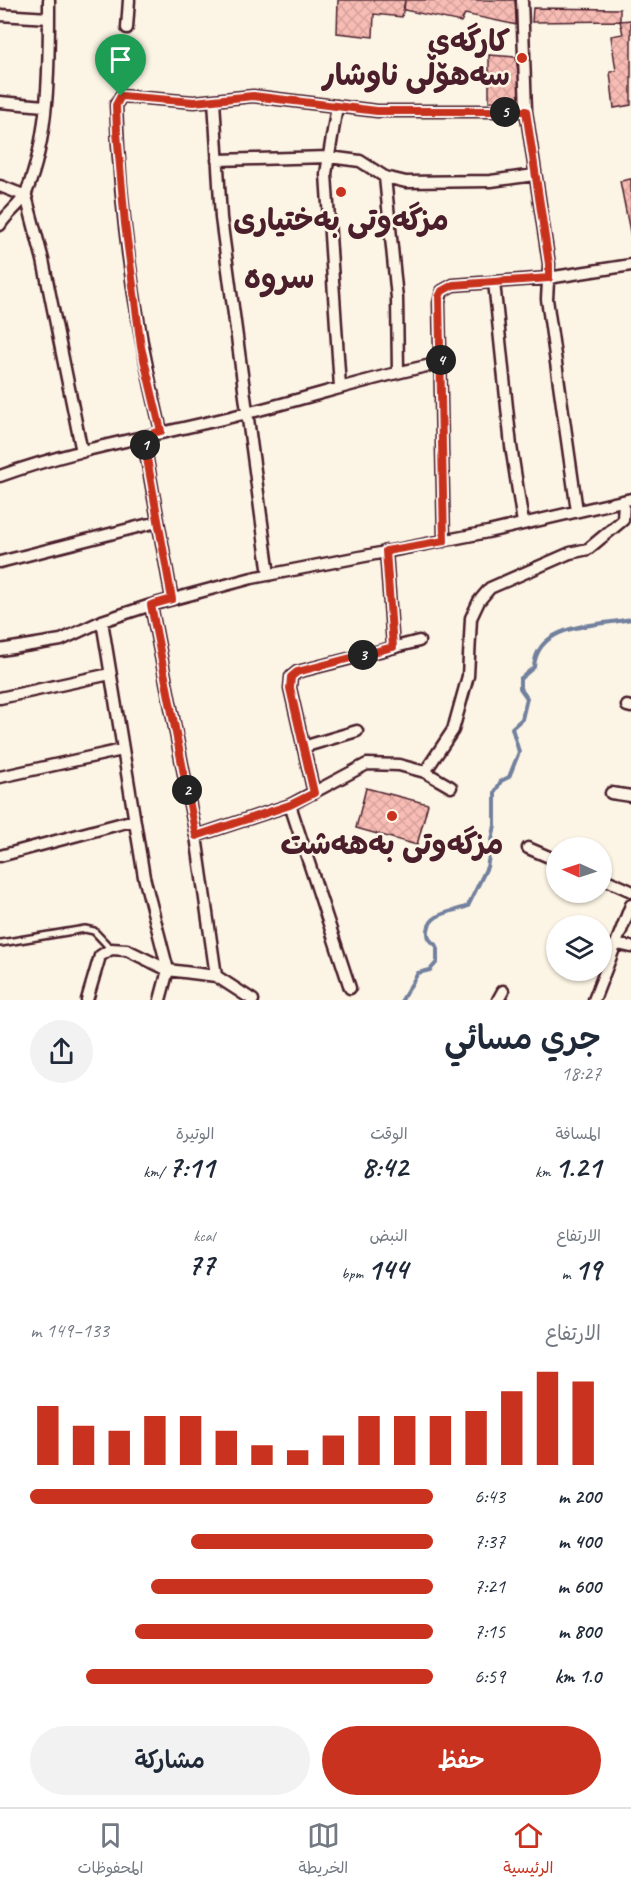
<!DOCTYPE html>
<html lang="ar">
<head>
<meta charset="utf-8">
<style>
  body { margin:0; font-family:Caveat,"Playpen Sans Arabic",sans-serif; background:#f2f2f3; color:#1f2937; direction:rtl; height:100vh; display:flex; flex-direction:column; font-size:22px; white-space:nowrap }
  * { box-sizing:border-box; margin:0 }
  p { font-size:20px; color:#747a83 }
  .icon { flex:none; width:33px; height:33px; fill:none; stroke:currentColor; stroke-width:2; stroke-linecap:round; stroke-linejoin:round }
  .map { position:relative; height:1000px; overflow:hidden; direction:ltr }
  .details { display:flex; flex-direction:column; background:#fff; flex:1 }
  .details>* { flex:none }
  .needle { width:39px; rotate:273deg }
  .tools { position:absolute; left:546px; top:837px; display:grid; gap:12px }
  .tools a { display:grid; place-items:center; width:66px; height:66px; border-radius:50%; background:#fff; box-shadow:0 2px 4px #0004; font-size:30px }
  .pin { position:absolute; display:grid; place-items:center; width:51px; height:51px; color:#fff; margin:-62px -26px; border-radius:50% 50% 50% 0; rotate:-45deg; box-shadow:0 0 6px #0007 }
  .pin .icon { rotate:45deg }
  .km { position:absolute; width:30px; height:30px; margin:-15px; border-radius:50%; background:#222; color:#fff; font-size:16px; line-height:30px; text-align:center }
  .round { display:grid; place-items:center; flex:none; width:63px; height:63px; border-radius:32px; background:#f2f2f3 }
  .overview { display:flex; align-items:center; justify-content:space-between; height:102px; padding:0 30px }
  h1 { font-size:33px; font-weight:600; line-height:45px }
  .stats { display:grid; grid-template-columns:repeat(3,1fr); gap:9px; height:102px; padding:6px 30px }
  .stats div { display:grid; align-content:center }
  .stats b { font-size:30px; font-weight:600 }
  .stats small { font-size:16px; font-weight:400 }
  .stats p { font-size:16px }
  .chart { height:168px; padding:12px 30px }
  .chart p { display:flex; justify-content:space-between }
  .chart svg { width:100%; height:108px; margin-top:6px; stroke:#c8321e; stroke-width:6 }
  .action { display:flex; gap:12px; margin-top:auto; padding:12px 30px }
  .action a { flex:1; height:69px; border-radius:36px; background:#c8321e; color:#fff; font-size:24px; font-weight:600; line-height:69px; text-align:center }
  .action a+a { background:#f2f2f3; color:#1f2937 }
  ul { padding:0 30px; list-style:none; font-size:20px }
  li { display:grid; grid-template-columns:96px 72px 1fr; align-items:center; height:45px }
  li i { height:15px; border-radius:8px; background:#c8321e }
  .dock { display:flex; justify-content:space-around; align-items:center; height:84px; border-top:2px solid #e0e1e3; background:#fff; font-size:16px; color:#747a83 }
  .dock a { display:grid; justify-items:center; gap:3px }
  .dock .active { color:#c8321e }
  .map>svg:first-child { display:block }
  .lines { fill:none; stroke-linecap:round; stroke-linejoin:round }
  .stream { stroke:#72809e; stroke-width:4 }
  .building { fill:url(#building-cross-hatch); stroke:#4a1f2b; stroke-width:1.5 }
  .service-casing { stroke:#4a1f2b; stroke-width:10 }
  .minor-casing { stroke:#4a1f2b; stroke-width:15 }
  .service { stroke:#fcf5e5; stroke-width:5 }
  .minor { stroke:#fcf5e5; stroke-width:10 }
  .route-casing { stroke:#fff; stroke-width:12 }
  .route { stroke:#c8321e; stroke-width:8 }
  .poi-dot { fill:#c8321e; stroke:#fcf5e5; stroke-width:2 }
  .labels { text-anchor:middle; stroke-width:5; stroke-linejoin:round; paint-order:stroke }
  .poi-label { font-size:30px; font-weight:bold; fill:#4a1f2b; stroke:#fcf5e5 }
  .neighbourhood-label { font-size:32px; font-weight:bold; fill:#4a1f2b; stroke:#fcf5e5 }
</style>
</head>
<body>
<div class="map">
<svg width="631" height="1000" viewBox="0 0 631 1000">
  <defs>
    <pattern id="building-cross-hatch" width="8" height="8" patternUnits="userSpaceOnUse" patternTransform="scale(1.5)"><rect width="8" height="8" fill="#f7bcb4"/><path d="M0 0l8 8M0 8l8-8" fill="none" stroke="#d5a19b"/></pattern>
  </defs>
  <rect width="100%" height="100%" fill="#fcf5e5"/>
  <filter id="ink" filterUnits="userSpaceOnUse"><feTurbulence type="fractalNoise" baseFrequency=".0167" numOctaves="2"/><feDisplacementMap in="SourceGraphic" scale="12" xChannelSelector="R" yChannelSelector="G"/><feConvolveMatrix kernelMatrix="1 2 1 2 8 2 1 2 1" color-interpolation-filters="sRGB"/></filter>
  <g filter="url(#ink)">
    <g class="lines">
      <path class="stream" d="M402 1000 418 973 430 970 437 962V946C431 942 427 938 428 930 430 912 455 912 468 906L487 867 495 825V792L501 781 509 777 519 752 512 728 522 719 527 698 520 688V679L534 667C537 622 599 626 631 619"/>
    </g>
    <path class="building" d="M338 0H405L402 17 374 14 373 37 337 33Z
      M405 0H515L517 25 465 14 461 22 404 10Z
      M533 8 620 9V21L532 22Z
      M631 20V105L614 108 610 72 616 71 611 36 623 34 620 21Z
      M489 55 516 57 521 96 517 102 489 101Z
      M631 179V237L620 181Z
      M366 788 428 804 417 845 356 828Z"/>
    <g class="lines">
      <defs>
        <path id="service" d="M1 943 85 929 94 931 111 949"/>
        <path id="minor" d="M522 0 526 111 549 264 547 299 577 511
          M0 15 49 18
          M127 28 129 0
          M214 100 221 218 269 575
          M0 102 44 106
          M337 106 326 174 340 387
          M217 160 329 157 360 161 385 177 406 182 491 181 534 175
          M385 177 397 298 398 372
          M0 186 26 196 43 260 82 452
          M0 225C7 213 21 205 26 193 50 136 49 61 49 0
          M494 282 511 446 523 523
          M161 431C135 324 120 215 116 105L121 96 194 102 253 96 377 111H526
          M143 437 172 599
          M0 476C80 447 165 434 247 413 312 397 375 376 441 363
          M444 541 439 303 442 291 453 285 548 278 631 265
          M386 551 393 647
          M0 562 157 522
          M151 605 196 836 216 976
          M102 621 144 877 168 970 160 1000
          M0 650 61 640 102 621 151 605 252 578 488 532 631 499
          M0 698 110 674
          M627 706 631 707
          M303 747 357 731
          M425 772 453 730 468 676 471 618 479 601 490 588 570 553 588 549 623 520 624 501
          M0 777 122 750
          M314 793 290 688 291 677 297 672 419 641
          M611 793 631 796
          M290 805 350 988
          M196 836 290 805 367 764 399 765 425 772 451 787
          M528 848 556 860
          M0 856 134 820
          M602 878 631 891
          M618 944 631 947
          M87 1000 100 956 111 949 127 950 168 970 216 976 253 1000
          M498 1000 503 991
          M594 1000 631 905"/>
      </defs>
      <use href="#service" class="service-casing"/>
      <use href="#minor" class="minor-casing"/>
      <use href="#service" class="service"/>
      <use href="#minor" class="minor"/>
    </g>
  </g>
  <g class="lines" filter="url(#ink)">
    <defs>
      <path id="route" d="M121 96 194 102 253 96 377 111H526L549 264V278L453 285 442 291 439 297 444 541 386 551 393 647 297 672 291 677 290 688 314 793 290 805 196 836 151 605 172 599 143 436 161 431 141 347 125 224 117 132 116 105Z"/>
    </defs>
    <use href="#route" class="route-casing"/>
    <use href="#route" class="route"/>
  </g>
  <g class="poi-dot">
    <circle cx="522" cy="58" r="6"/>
    <circle cx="341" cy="192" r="6"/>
    <circle cx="392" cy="816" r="6"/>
  </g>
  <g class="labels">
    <g class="poi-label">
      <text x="510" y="51" text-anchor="end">کارگەی<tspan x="510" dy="34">سەهۆڵی ناوشار</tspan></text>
      <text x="341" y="230">مزگەوتی بەختیاری</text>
      <text x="392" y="854">مزگەوتی بەهەشت</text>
    </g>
    <g class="neighbourhood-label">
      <text x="279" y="288">سروە</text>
    </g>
  </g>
</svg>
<div class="tools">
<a><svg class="needle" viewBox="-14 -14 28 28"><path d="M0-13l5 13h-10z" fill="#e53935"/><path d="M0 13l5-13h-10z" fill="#747a83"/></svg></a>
<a><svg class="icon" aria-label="layers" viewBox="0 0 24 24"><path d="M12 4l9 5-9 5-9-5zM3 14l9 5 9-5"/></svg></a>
</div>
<div class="pin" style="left:121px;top:96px;background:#1e9e55"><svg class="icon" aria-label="arrive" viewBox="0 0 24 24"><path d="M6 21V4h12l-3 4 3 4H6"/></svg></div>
<b class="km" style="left:145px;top:445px">1</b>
<b class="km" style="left:187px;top:790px">2</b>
<b class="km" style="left:363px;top:655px">3</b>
<b class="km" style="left:441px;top:360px">4</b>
<b class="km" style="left:505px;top:112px">5</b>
</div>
<section class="details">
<div class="overview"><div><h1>جري مسائي</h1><p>18:27</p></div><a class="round"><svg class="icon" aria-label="share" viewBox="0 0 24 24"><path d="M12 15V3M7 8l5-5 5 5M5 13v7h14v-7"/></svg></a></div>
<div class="stats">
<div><p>المسافة</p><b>1.21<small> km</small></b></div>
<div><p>الوقت</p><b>8:42</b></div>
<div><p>الوتيرة</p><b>7:11<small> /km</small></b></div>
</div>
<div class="stats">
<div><p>الارتفاع</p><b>19<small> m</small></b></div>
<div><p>النبض</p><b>144<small> bpm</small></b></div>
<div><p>kcal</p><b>77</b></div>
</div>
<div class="chart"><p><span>الارتفاع</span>133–149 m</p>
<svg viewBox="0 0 160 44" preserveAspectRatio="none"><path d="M5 44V20M15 44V28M25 44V30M35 44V24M45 44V24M55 44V30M65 44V36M75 44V38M85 44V32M95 44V24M105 44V24M115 44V24M125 44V22M135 44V14M145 44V6M155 44V10"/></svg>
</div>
<ul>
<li><b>200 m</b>6:43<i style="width:100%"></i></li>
<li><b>400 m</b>7:37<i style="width:60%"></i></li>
<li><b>600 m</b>7:21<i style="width:70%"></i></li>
<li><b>800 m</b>7:15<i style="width:74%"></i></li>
<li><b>1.0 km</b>6:59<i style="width:86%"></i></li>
</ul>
<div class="action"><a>حفظ</a><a>مشاركة</a></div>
</section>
<nav class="dock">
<a class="active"><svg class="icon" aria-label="home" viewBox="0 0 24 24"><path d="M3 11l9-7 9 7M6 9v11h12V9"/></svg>الرئيسية</a>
<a><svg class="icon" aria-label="map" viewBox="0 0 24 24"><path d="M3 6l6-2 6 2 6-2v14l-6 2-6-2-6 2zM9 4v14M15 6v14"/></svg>الخريطة</a>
<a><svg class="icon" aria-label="saved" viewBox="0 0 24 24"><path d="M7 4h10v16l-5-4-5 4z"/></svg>المحفوظات</a>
</nav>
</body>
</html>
